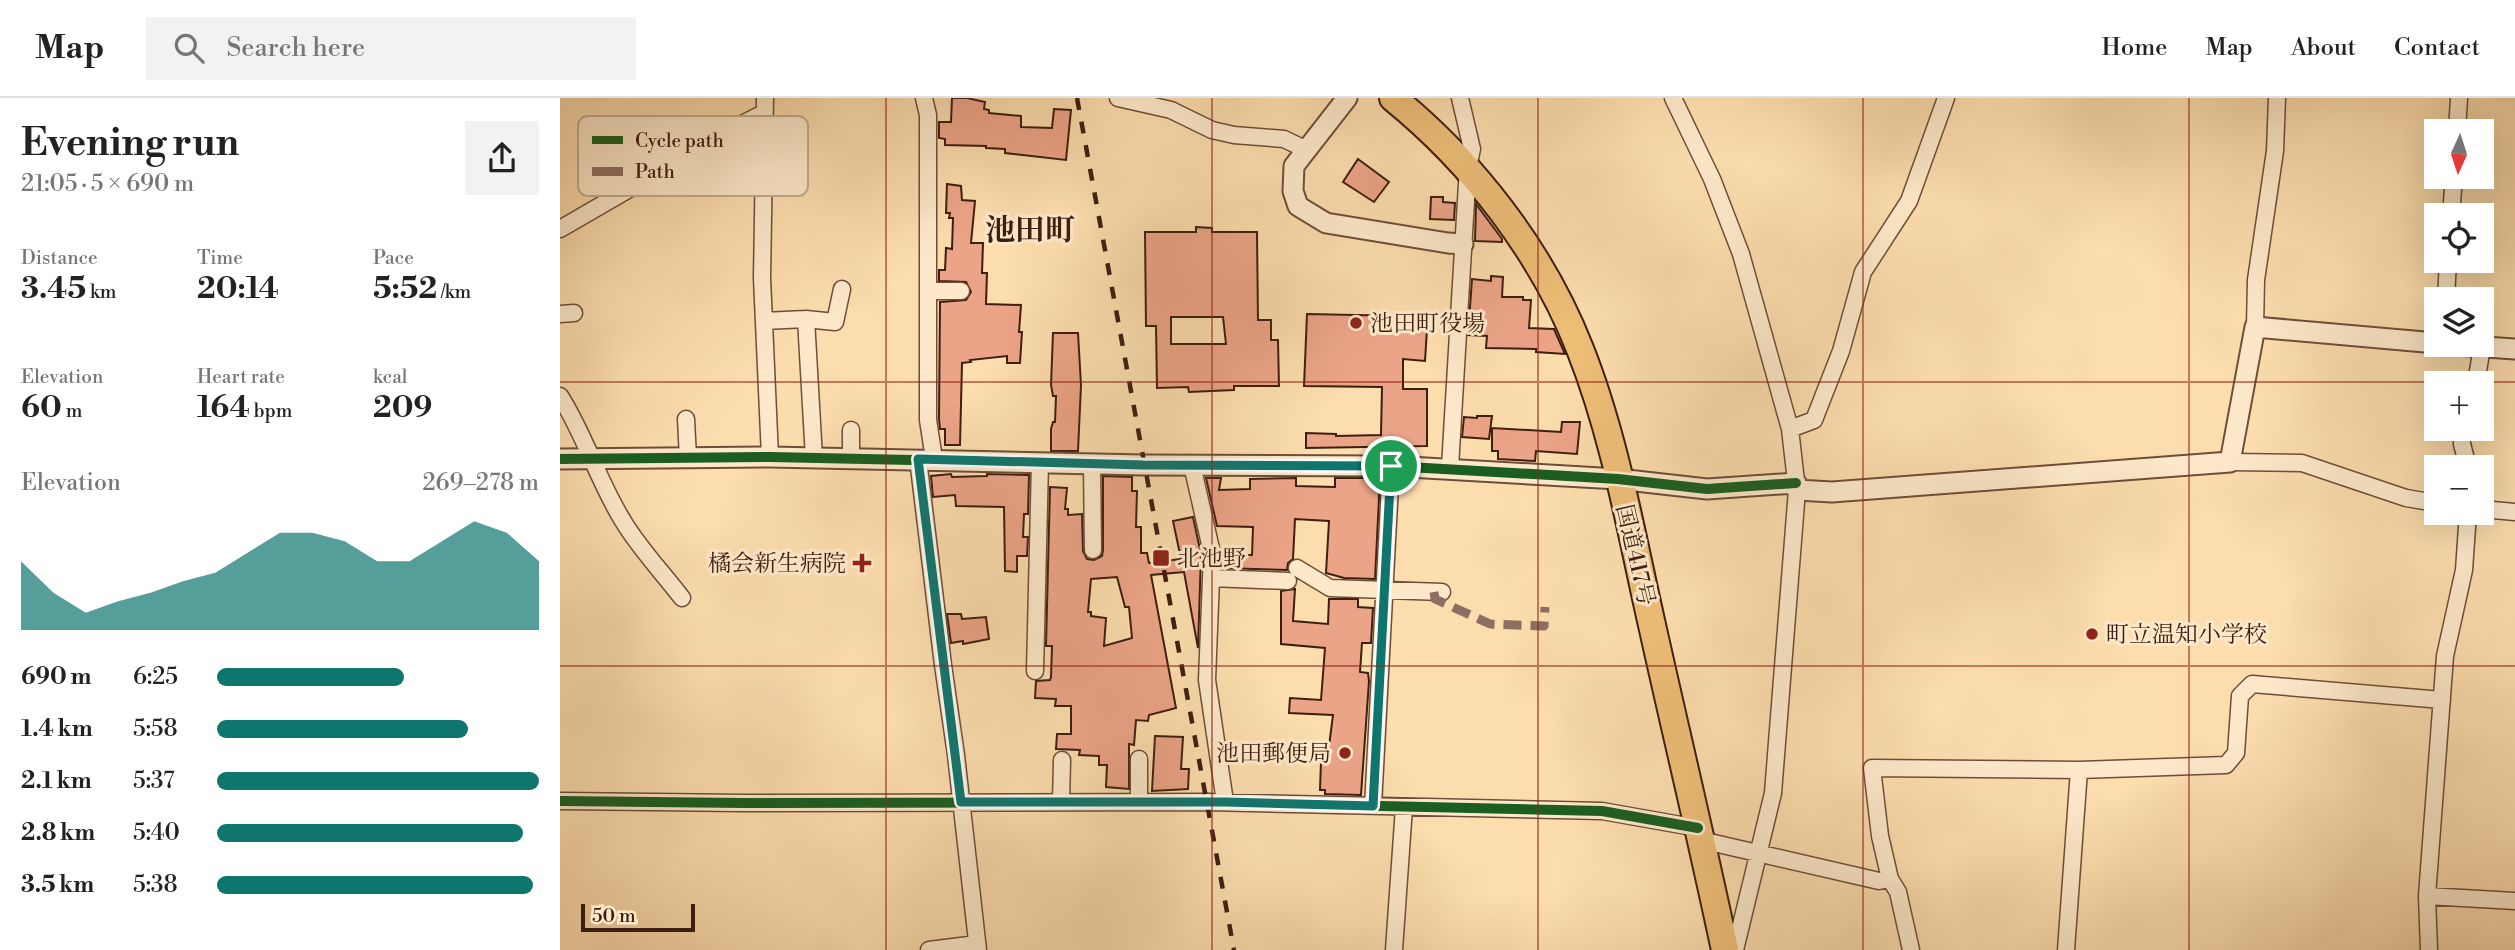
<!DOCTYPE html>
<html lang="en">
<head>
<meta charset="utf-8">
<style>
  body { margin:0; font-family:"Libre Bodoni","Noto Serif JP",serif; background:#f2f2f2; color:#222; height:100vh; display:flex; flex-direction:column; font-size:26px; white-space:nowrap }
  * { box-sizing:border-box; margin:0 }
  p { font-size:23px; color:#767676 }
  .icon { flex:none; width:38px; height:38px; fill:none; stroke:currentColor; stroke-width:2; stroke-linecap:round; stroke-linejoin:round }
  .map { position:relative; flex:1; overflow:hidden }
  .drawer { display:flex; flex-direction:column; background:#fff; width:560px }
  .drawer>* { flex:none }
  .needle { width:46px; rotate:183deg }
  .controls { position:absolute; left:1864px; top:21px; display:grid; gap:14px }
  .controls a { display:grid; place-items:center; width:70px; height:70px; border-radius:0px; background:#fff; box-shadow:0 7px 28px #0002; font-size:35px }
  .scale { position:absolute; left:21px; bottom:18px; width:114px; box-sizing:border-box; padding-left:7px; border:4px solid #3e1e10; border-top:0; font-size:19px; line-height:24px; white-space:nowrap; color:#3e1e10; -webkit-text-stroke:5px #fde9ca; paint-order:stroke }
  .pin { position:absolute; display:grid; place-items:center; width:60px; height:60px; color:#fff; margin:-30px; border:4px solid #fff; border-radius:50%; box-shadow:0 2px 7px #0007 }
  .round { display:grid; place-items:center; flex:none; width:74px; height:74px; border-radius:0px; background:#f2f2f2 }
  .head { display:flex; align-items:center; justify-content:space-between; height:119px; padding:0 21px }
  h1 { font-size:38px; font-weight:700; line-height:52px }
  .figures { display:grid; grid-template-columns:repeat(3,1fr); gap:10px; height:119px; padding:7px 21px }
  .figures div { display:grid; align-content:center }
  .figures b { font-size:30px; font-weight:700 }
  .figures small { font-size:19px; font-weight:400 }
  .figures p { font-size:19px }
  .chart { height:196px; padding:14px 21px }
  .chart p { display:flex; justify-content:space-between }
  .chart svg { width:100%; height:126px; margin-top:7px; fill:#0f766e; opacity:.7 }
  ul { padding:0 21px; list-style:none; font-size:23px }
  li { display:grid; grid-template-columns:112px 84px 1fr; align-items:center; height:52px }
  li i { height:18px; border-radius:9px; background:#0f766e }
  header { display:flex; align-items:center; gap:42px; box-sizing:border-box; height:98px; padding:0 35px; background:#fff; border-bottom:2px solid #e0e0e0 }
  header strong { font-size:33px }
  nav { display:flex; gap:38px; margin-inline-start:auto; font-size:24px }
  .search { width:490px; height:63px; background:#f2f2f2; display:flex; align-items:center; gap:18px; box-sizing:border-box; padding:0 24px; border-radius:0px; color:#767676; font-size:26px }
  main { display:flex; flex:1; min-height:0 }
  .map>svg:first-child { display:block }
  .building { fill:#eca488; stroke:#3e1e10; stroke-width:2; fill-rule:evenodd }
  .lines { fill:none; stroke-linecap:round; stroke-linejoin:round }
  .minor-casing { stroke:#6e4e38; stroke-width:19 }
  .tertiary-casing { stroke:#6e4e38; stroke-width:23 }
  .trunk-casing { stroke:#3e1e10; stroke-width:30 }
  .minor { stroke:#fde9ca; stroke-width:16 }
  .tertiary { stroke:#fde9ca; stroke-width:19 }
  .trunk { stroke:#eebe77; stroke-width:26 }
  .rail { stroke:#3e1e10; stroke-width:4.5; stroke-dasharray:12 12; stroke-linecap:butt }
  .quiet { stroke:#8d6e63; stroke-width:9; stroke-dasharray:18 9; stroke-linecap:butt }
  .cycleway-casing { stroke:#fde9ca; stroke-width:15 }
  .cycleway { stroke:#1b5e20; stroke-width:10 }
  .route-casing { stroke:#fff; stroke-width:14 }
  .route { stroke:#0f766e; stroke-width:9 }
  .grid { fill:none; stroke:#8f2418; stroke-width:2; stroke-opacity:0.55 }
  .poi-dot { fill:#8f2418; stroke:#fde9ca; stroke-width:2.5 }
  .labels { text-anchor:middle; stroke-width:6; stroke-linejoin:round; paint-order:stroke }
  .poi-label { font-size:23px; fill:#3e1e10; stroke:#fde9ca; text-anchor:start }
  .street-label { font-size:23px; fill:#3e1e10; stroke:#fde9ca }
  .district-label { font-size:30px; font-weight:bold; fill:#3e1e10; stroke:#fde9ca }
  .key { fill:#fde9ca; stroke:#c4ac92; stroke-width:2 }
  .key-label { font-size:19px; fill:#3e1e10 }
</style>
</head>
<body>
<header>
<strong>Map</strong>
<div class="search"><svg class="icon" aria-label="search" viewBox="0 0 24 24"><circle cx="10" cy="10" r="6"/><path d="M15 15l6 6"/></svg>Search here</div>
<nav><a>Home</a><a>Map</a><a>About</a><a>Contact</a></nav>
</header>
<main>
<section class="drawer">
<div class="head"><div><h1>Evening run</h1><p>21:05 · 5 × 690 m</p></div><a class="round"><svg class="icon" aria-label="share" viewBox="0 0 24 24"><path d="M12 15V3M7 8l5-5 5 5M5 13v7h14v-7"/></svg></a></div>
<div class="figures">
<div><p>Distance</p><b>3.45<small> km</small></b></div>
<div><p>Time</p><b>20:14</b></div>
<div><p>Pace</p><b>5:52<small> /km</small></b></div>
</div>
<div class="figures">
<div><p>Elevation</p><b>60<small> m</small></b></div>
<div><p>Heart rate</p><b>164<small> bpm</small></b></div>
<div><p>kcal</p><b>209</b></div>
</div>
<div class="chart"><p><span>Elevation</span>269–278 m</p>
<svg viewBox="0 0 160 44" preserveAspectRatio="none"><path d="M0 44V20L10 31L20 38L30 34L40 31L50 27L60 24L70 17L80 10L90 10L100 13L110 20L120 20L130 13L140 6L150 10L160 20V44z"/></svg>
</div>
<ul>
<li><b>690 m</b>6:25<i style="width:58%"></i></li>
<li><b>1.4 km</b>5:58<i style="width:78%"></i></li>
<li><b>2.1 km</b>5:37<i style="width:100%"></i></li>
<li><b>2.8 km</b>5:40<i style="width:95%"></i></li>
<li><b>3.5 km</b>5:38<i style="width:98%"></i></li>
</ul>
</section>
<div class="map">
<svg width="1955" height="852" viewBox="0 0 1955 852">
  <rect width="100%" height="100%" fill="#fcddae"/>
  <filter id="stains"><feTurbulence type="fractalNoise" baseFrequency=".00286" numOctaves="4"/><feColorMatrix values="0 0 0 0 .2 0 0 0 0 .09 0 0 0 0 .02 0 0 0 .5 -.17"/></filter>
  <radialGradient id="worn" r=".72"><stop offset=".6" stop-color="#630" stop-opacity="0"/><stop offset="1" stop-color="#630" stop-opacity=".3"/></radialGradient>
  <path class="building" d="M392 0H407L425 4 424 11 429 12V15L461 18V29L492 30 494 11 511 12 506 62 445 55V51L426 50V48L385 47V41L379 40V24H391Z
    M798 61 829 84 814 104 783 84Z
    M387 86 401 88 402 102 415 103 411 145H423L422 175H427L426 206 461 207 459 234H462L460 265H447V258L410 262 411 264 402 265 400 347H385V331H380L379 321 380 204 406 202 411 194 406 184 379 183V172H385L386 150 392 151 393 120H389L390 115H386Z
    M871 99H883V104L895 105 894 122 870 121Z
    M916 106 942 141V144L915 143Z
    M636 129 652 130V134H697L698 222H711V242H718L719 288H674V292L629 294 628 289 597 290 596 228H586L585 134H636ZM611 219H663L666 246H611Z
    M931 178 943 179 942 199H963V202H971L969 230 994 231 1005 256 976 254V251L926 250 927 238 908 237 912 181 931 183Z
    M747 216 844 218V231H867L865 263 843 261V291H867V348L746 350V335L776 336V338L821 337 822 289 744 288Z
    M493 235H518L521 287 518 353H491V331L493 324H495L496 298H493L491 287Z
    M917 318H932L929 341 902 339 904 319 917 320Z
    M1002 324H1020L1017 356 976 353 975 363 938 361V353H932V330L1001 334Z
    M391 376 392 379 427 378V376L469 377 468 416H464L463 439H468L467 458H457V474L445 473 444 409 396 408 395 397 373 399 371 378Z
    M543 378 572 379V393H577L576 429H581V455H587L589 465 621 461 613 423 633 419 641 456 638 550 624 474 591 477 616 610 589 617 588 623 576 622 574 647 569 646V691L546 689 547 667H539V658L519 657 520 652 496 651 497 636H511V608H495L496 601 475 600 476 583 490 582 491 579 492 548H486L490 389 507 390 505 411H508V417L522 416 523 453 527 461 534 462 542 458 543 452ZM557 479 565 509H569L572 540 544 548 546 520 531 518V514H528L531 481Z
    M646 380H661L659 392 690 391V381L736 380V388L775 389V380H820L815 481 784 480 766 475 769 423 735 421 733 461 728 465 727 472 662 470V457H692L693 429 657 428Z
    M735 491 733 523 768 526 769 501H798V509L813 510 811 545H802L800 574 808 575 809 583 801 697 765 696V692H760L761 664H767L773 617 729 615 730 600 761 602 765 550 721 546V493Z
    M387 516H401L402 521 426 519 429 541 403 546V543L391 545Z
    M595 638 623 639 621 671H629L628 691 592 693Z"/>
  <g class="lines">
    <defs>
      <path id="minor" d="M205 0 202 180 210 359
        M364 0 368 17V322L374 361
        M558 0 611 12 652 32 674 37 724 41 745 51
        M1113 0 1152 81 1181 156 1230 331 1237 392 1213 695 1175 852
        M1897 33 1899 0
        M1891 117 1894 79
        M0 131 76 87 107 78 126 68 174 30 204 15
        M370 193H401
        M1886 201 1888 163
        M0 216 14 215
        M204 223 246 221
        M1695 229 1696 182 1715 53 1717 0
        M1916 285 1922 249
        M0 298C25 337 38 383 63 423 79 450 103 475 122 500
        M126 321 128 360
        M1230 331 1254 322 1281 253 1303 174 1349 103 1386 0
        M1902 331V346L1908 369
        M291 332V360
        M254 360 246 221 275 224 282 191
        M358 361 383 567 396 657 418 852
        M1670 364 1742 365 1846 400 1876 405
        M532 366 533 452
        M632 367 652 455 647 582 665 704
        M890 369 908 69 912 51 900 0
        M1922 411 1955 414
        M737 470 770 490 882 494
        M651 480 728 483
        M475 573 480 365
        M0 703 184 705 647 704 1042 713 1138 730
        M501 704 502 662
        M579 704V661
        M813 708 831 368
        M1141 742 1319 783 1330 781
        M1867 798 1955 803
        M369 852 417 846
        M834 852 844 709
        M1351 852 1338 794 1330 781 1320 738 1312 670 1519 672 1666 667 1676 655 1680 598 1692 586 1882 602
        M1506 852 1519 672
        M1869 852 1867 798 1885 558 1904 472 1908 415"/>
      <path id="tertiary" d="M787 0 734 68 733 93 738 108 766 125 888 145 903 146
        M1895 247 1955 251
        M0 361 210 359 583 367 831 368 1058 381 1147 391 1236 385
        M1237 392 1272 394 1670 364 1695 229 1876 245"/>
      <path id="trunk" d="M833 0C913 65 982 154 1020 251 1055 339 1071 435 1092 527 1116 635 1142 743 1165 852"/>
    </defs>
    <use href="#minor" class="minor-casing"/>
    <use href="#tertiary" class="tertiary-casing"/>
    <use href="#trunk" class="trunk-casing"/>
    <use href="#minor" class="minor"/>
    <use href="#tertiary" class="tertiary"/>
    <use href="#trunk" class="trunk"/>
    <path class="rail" d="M517 0 674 852"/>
    <path class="quiet" d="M874 494 875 501 930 526 984 528 985 509"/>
    <defs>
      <path id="cycleway" d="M0 361 210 359 583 367 831 368 1058 381 1147 391 1236 385
        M0 703 184 705 647 704 1042 713 1138 730"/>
    </defs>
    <use href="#cycleway" class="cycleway-casing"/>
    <use href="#cycleway" class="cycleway"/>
  </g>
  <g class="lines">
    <defs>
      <path id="route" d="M358 361 583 367 831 368 813 708 665 704H401Z"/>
    </defs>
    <use href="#route" class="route-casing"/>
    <use href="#route" class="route"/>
  </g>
  <path class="grid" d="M326 0V852M652 0V852M978 0V852M1303 0V852M1629 0V852M0 284H1955M0 568H1955"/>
  <g class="poi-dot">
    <circle cx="796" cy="225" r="7"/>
    <rect x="592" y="451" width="18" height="18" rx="3.5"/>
    <path d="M298.5 454.5h7v7h7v7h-7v7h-7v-7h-7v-7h7z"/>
    <circle cx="1532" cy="536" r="7"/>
    <circle cx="785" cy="655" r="7"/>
  </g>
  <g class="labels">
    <g class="poi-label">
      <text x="810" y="233">池田町役場</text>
      <text x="617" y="468">北池野</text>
      <text x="286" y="473" text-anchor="end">橘会新生病院</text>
      <text x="1546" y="544">町立温知小学校</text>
      <text x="771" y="663" text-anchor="end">池田郵便局</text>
    </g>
    <g class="street-label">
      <text transform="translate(1076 457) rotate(77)" y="8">国道417号</text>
    </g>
    <g class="district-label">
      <text x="470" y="142">池田町</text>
    </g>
  </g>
  <rect x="18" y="18" width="230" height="80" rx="10" class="key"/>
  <rect x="32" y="38" width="31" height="8" fill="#1b5e20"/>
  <rect x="32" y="69" width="31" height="9" fill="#8d6e63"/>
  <g class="key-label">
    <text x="75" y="49">Cycle path</text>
    <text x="75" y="80">Path</text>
  </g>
  <rect width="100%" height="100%" filter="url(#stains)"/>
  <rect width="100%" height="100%" fill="url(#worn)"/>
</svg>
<div class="controls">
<a><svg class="needle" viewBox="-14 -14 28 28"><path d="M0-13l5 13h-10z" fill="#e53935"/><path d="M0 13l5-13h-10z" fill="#767676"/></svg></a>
<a><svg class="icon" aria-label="locate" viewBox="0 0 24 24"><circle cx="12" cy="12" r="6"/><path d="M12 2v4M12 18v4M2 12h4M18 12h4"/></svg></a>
<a><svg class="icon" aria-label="layers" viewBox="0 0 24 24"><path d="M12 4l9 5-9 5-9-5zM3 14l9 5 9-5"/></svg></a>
<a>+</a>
<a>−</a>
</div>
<div class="scale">50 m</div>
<div class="pin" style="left:831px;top:368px;background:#1e9e55"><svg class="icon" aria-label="arrive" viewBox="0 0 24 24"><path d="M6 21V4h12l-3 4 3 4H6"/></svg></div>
</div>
</main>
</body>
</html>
